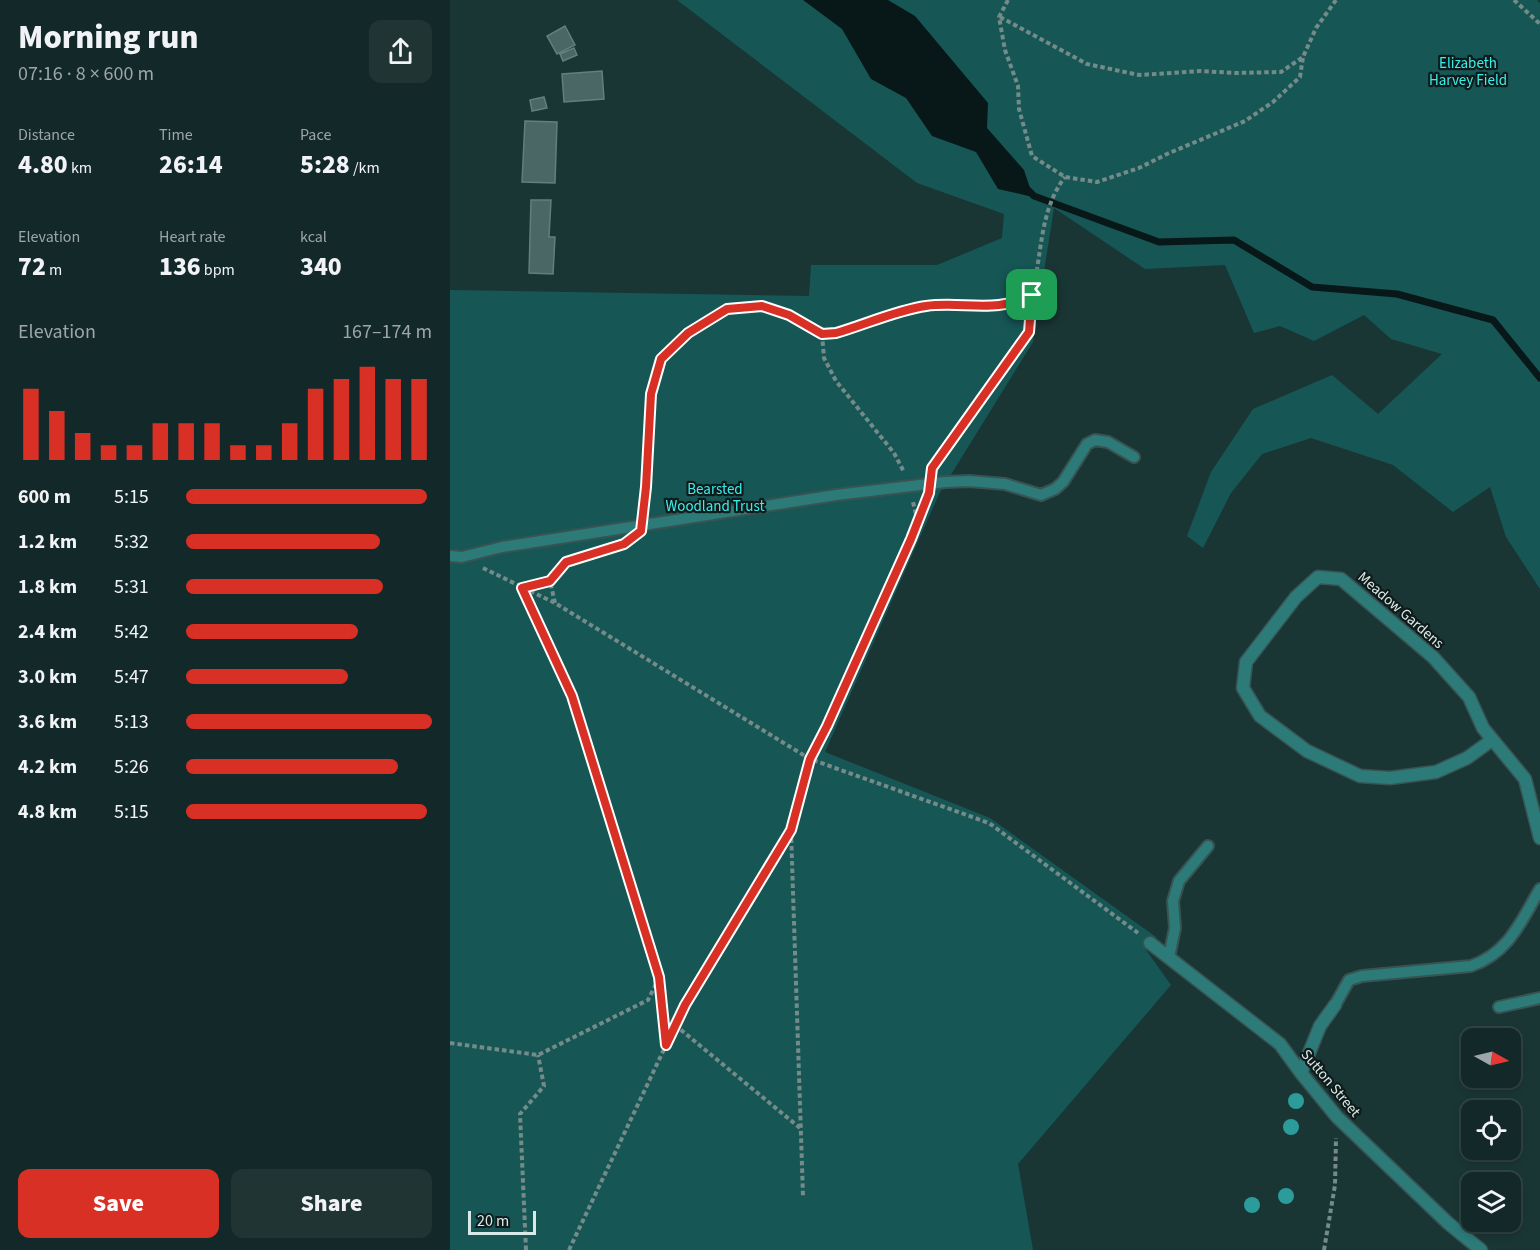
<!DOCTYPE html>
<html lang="en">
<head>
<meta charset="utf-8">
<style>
  body { margin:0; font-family:"Source Sans 3",sans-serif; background:#203434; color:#f1f3f6; height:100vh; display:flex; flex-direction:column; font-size:22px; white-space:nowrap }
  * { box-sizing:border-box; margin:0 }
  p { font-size:20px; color:#9da6a8 }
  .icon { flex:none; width:33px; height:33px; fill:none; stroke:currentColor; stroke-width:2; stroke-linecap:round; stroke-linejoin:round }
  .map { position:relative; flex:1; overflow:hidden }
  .details { display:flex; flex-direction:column; background:#132828; width:450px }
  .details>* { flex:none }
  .needle { width:39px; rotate:98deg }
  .tools { position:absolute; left:1011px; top:1028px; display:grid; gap:12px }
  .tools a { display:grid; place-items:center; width:60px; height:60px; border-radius:12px; background:#132828; box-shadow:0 3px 9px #0003,0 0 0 2px #324445; font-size:30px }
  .scale { position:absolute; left:18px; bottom:15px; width:68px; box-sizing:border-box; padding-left:6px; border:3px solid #d9e9e8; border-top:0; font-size:16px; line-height:21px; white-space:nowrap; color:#d9e9e8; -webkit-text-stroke:4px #0f1b1a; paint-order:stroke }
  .pin { position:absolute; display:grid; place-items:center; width:51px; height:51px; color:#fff; margin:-26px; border-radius:12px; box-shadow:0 3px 9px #0006 }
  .round { display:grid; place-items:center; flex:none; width:63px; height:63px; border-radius:12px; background:#203434 }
  .head { display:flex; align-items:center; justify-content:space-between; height:102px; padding:0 18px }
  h1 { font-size:33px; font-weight:800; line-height:45px }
  .metrics { display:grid; grid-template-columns:repeat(3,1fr); gap:9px; height:102px; padding:6px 18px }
  .metrics div { display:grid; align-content:center }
  .metrics b { font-size:26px; font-weight:800 }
  .metrics small { font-size:16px; font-weight:400 }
  .metrics p { font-size:16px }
  .chart { height:168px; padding:12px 18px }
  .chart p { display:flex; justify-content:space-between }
  .chart svg { width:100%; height:108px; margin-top:6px; stroke:#d93025; stroke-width:6 }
  .action { display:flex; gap:12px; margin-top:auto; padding:12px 18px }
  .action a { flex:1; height:69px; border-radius:12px; background:#d93025; color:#fff; font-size:24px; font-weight:800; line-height:69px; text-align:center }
  .action a+a { background:#203434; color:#f1f3f6 }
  ul { padding:0 18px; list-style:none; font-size:20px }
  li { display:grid; grid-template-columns:96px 72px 1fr; align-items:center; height:45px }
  li i { height:15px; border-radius:8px; background:#d93025 }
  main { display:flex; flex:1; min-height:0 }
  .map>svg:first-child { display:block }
  .green { fill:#165756 }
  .water { fill:#081717 }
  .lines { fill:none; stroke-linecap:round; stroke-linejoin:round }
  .stream { stroke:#081717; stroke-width:7 }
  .building { fill:#4a6766; stroke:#607f7d; stroke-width:1.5 }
  .lane-casing { stroke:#385352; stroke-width:14 }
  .street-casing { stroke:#385352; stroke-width:15 }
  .path { stroke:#748b8a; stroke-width:4; stroke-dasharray:4.5 3; stroke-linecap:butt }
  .lane { stroke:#2c7b79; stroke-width:10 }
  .street { stroke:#2c7b79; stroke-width:12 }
  .tree { fill:#2b9c99 }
  .route-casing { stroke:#fff; stroke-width:12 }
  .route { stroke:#d93025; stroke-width:8 }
  .labels { text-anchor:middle; stroke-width:4.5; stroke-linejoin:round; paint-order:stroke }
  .park-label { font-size:15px; fill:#39efeb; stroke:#0f1b1a }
  .street-label { font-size:15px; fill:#d9e9e8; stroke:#0f1b1a }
</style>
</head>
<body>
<main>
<section class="details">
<div class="head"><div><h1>Morning run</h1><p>07:16 · 8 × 600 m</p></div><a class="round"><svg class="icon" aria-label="share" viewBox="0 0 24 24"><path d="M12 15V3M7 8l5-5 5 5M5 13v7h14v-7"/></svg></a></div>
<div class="metrics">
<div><p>Distance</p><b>4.80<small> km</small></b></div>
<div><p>Time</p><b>26:14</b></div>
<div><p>Pace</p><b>5:28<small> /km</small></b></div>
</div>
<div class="metrics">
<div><p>Elevation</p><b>72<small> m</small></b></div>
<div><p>Heart rate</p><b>136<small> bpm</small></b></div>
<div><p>kcal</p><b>340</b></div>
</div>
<div class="chart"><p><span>Elevation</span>167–174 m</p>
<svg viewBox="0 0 160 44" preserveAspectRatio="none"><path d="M5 44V15M15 44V24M25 44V33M35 44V38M45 44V38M55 44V29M65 44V29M75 44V29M85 44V38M95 44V38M105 44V29M115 44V15M125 44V11M135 44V6M145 44V11M155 44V11"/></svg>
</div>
<ul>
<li><b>600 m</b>5:15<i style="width:98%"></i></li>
<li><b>1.2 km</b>5:32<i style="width:79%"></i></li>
<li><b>1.8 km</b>5:31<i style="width:80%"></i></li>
<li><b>2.4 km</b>5:42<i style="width:70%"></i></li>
<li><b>3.0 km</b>5:47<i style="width:66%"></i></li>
<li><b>3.6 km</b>5:13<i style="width:100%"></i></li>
<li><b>4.2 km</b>5:26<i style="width:86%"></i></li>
<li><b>4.8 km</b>5:15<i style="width:98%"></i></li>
</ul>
<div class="action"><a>Save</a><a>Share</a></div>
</section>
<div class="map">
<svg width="1090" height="1250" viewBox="0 0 1090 1250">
  <rect width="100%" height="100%" fill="#193635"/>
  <path class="green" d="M227 0H1087L1090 3V589L1056 537 1040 487 1003 512 943 465 861 438 812 454 781 493 753 548 737 536 761 472 803 409 882 375 928 414 992 354 941 339 914 315 864 341 830 326 804 333 775 265 695 269 604 208 583 342 489 494 375 752 540 818 706 937 696 950 721 985 568 1164 583 1250H0V290L359 296 361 265H487L552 238 554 214 467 183Z"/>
  <path class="water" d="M353 0H438L465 16 538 103 537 128 574 170 583 197 548 189 526 152 482 136 456 98 421 79 392 29Z"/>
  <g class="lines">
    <path class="stream" d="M578 190 584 196 709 242 784 240 862 287 947 294 1043 320 1090 378"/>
  </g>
  <path class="building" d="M115 26 125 45 107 54 97 36Z
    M124 48 127 55 113 61 110 54Z
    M152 71 154 99 114 102 112 74Z
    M94 97 97 108 82 111 80 100Z
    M75 121 107 122 105 183 72 182Z
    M81 200H101L99 237H105L103 274 79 273Z"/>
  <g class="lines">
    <defs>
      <path id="lane" d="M0 556 12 557 52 547 136 534 386 495 495 482 519 481 555 484 591 495 605 489 613 482 637 444 645 440 658 442 684 457
        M719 957 725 928 723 901 729 881 758 846
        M885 1005 899 980 912 976 1021 966C1059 953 1071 921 1090 889
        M1049 1007 1090 998"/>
      <path id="street" d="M1042 740 1017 758 986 772 940 778 910 776 857 751 810 716 793 688 796 662 846 597 868 577 891 579 983 657 1019 697 1033 728 1075 779 1090 838
        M700 943 830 1044 851 1073 887 1117 998 1223 1031 1250
        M851 1073 870 1026 885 1005"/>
    </defs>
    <use href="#lane" class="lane-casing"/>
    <use href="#street" class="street-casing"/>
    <path class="path" d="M558 0 549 17 555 50 568 86 569 109 582 156 615 177 647 182 689 168 717 154 795 121 823 102 850 77 853 57
      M1064 0 1090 24
      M550 17 637 64 689 75 751 71 785 73 831 72 853 57 866 28 886 0
      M372 334 374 358 386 381 444 453 454 472
      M483 468 579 332 582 296
      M194 510 202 394 211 359 238 333 277 309 312 306 339 315 372 334 386 333 476 306 567 303 582 295C592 256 589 211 615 177
      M467 519 475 501
      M33 568 105 603 360 759 539 823 688 933
      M100 581 72 588 122 696 209 977 216 1044
      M105 603 100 581 116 562 159 549
      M341 831 353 1196
      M225 1025 350 1128
      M0 1043 88 1055 198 1000 209 978
      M76 1250 70 1114 94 1086 88 1055
      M119 1250 235 1005 341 830 360 759 377 726 461 539 467 519 463 502
      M874 1250 885 1185 886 1138"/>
    <use href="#lane" class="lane"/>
    <use href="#street" class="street"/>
  </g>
  <g class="tree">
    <circle cx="846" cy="1101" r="8"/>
    <circle cx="841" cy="1127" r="8"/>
    <circle cx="836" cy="1196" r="8"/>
    <circle cx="802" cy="1205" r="8"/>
  </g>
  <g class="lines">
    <defs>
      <path id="route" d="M582 295 579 332 482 468 479 493 461 539 377 726 360 759 341 830 235 1005 216 1045 209 977 122 696 72 588 100 581 116 562 174 544 191 531 196 487 201 394 211 359 238 333 277 309 312 306 339 315 372 334 386 333C414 325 447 310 476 306 512 301 548 314 582 295Z"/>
    </defs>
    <use href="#route" class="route-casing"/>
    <use href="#route" class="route"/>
  </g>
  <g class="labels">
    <g class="park-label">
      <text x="1018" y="68">Elizabeth<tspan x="1018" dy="17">Harvey Field</tspan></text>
      <text x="265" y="494">Bearsted<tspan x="265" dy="17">Woodland Trust</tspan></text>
    </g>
    <g class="street-label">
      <text transform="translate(951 610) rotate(41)" y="5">Meadow Gardens</text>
      <text transform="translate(881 1083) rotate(50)" y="5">Sutton Street</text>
    </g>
  </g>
</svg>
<div class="tools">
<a><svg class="needle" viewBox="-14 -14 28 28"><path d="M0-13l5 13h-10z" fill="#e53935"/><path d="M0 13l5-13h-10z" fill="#9da6a8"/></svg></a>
<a><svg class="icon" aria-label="locate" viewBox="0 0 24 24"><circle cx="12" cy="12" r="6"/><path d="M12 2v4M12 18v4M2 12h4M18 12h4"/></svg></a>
<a><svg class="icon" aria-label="layers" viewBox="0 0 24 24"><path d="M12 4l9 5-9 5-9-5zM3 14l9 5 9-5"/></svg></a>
</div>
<div class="scale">20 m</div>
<div class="pin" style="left:582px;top:295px;background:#1e9e55"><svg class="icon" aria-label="arrive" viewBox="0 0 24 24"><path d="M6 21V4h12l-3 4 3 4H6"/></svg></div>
</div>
</main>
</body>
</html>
